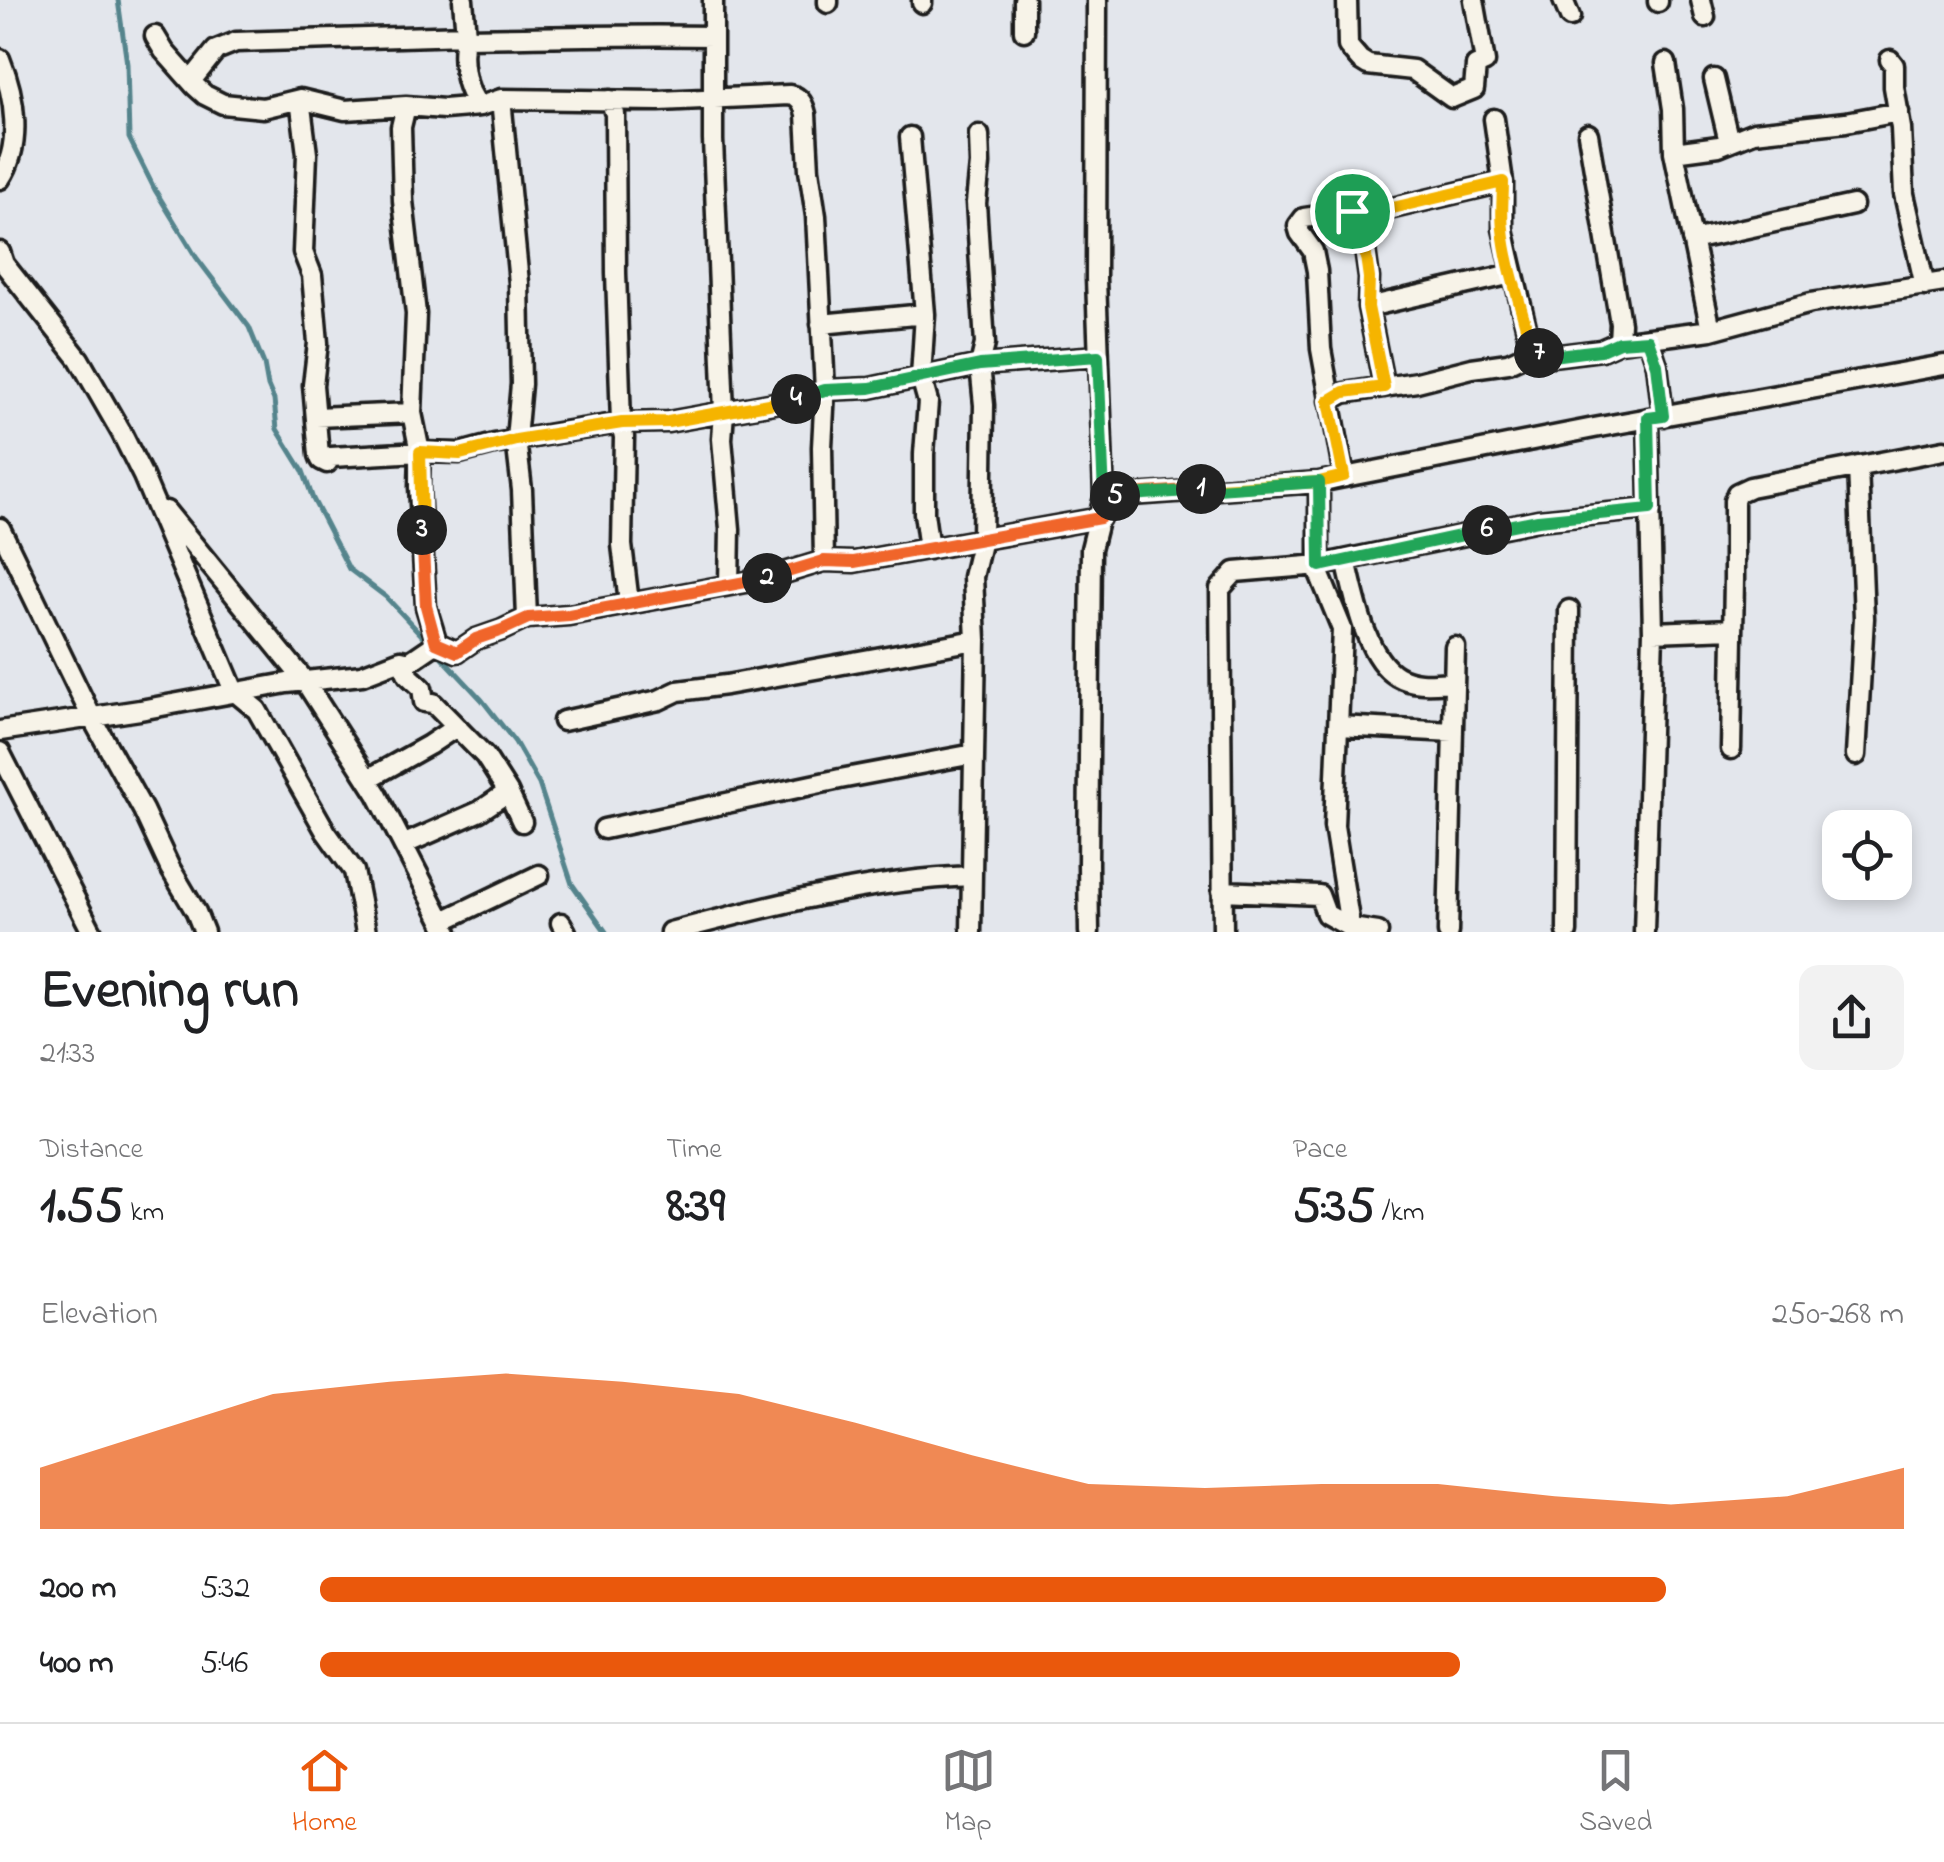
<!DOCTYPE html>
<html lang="en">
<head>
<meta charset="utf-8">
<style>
  body { margin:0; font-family:"Indie Flower",sans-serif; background:#f2f2f2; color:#202124; height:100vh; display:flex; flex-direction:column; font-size:38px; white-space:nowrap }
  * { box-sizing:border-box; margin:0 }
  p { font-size:32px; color:#757577 }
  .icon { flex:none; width:55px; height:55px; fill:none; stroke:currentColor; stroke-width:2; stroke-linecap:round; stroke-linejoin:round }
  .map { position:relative; height:932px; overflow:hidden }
  .sheet { display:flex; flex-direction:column; background:#fff; flex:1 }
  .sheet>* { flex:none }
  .buttons { position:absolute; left:1822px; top:810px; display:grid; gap:20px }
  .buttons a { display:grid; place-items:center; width:90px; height:90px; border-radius:20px; background:#fff; box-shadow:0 5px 15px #0003; font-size:50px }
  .pin { position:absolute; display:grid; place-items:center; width:85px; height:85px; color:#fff; margin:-42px; border:5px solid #fff; border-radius:50%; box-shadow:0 2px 10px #0007 }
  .km { position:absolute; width:50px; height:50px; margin:-25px; border-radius:50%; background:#222; color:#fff; font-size:28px; line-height:50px; text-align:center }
  .round { display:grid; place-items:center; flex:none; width:105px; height:105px; border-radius:20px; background:#f2f2f2 }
  .head { display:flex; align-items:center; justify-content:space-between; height:170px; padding:0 40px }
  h1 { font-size:55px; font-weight:700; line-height:75px }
  .figures { display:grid; grid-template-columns:repeat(3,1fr); gap:15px; height:170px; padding:10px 40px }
  .figures div { display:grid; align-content:center }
  .figures b { font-size:50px; font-weight:700 }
  .figures small { font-size:28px; font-weight:400 }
  .figures p { font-size:28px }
  .chart { height:280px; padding:20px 40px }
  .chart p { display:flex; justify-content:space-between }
  .chart svg { width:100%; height:180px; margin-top:10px; fill:#ea580c; opacity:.7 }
  ul { padding:0 40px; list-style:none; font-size:32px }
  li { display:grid; grid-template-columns:160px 120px 1fr; align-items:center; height:75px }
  li i { height:25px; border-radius:12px; background:#ea580c }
  .menu { display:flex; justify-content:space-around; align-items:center; height:140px; border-top:2px solid #e0e0e0; background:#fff; font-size:28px; color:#757577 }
  .menu a { display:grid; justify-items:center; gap:5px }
  .menu .on { color:#ea580c }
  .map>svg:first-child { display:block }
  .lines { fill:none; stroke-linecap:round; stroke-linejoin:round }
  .stream { stroke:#54848c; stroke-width:5 }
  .minor-casing { stroke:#1c1c1c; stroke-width:25 }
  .minor { stroke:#f7f3e8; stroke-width:18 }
  .split-1-casing { stroke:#fff; stroke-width:20 }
  .split-2-casing { stroke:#fff; stroke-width:20 }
  .split-3-casing { stroke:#fff; stroke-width:20 }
  .split-4-casing { stroke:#fff; stroke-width:20 }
  .split-5-casing { stroke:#fff; stroke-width:20 }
  .split-6-casing { stroke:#fff; stroke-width:20 }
  .split-7-casing { stroke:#fff; stroke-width:20 }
  .split-8-casing { stroke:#fff; stroke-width:20 }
  .split-1 { stroke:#f5b400; stroke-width:12 }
  .split-2 { stroke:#f0652b; stroke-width:12 }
  .split-3 { stroke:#f0652b; stroke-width:12 }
  .split-4 { stroke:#f5b400; stroke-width:12 }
  .split-5 { stroke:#22a559; stroke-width:12 }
  .split-6 { stroke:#22a559; stroke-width:12 }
  .split-7 { stroke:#22a559; stroke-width:12 }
  .split-8 { stroke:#f5b400; stroke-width:12 }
</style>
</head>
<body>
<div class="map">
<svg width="1944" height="932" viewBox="0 0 1944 932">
  <rect width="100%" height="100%" fill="#e3e6ec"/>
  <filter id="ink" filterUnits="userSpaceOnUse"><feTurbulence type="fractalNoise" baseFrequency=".01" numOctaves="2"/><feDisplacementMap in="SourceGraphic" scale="20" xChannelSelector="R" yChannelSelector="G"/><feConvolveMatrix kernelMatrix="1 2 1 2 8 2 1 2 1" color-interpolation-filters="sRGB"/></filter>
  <g filter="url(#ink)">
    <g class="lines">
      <path class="stream" d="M118 0 127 64 129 138 155 190 196 257 249 327 264 364 268 386 274 400 277 429 303 471 313 499 349 569 386 597 430 644
        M437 652 482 700 515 742 539 784 572 884 606 932"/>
      <defs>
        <path id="minor" d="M463 0 466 35C460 55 464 91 480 106
          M1347 0 1348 46 1360 60 1368 65 1413 70 1452 98 1474 89 1476 66 1485 62 1474 0
          M1563 0 1570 17
          M1658 0V2
          M1701 0 1705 17
          M828 3V0
          M922 3V0
          M1024 31V0
          M155 36 164 51 195 86 205 95 223 104 263 108 300 99 345 110 406 106 444 109 480 106 501 99 659 101 789 95C800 96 804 105 806 114L809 170 816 216 825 390 822 447 824 561
          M713 36V140L724 412 722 439 730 529 729 584
          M463 38C547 37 630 34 713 36V0
          M0 59C15 96 23 145 0 179
          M1890 60 1894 65V87L1901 128 1904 194 1925 286
          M1666 63 1673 109 1674 152 1711 330
          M1714 79 1729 142
          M191 81 216 50 236 42 466 35
          M300 99 307 154 303 252 312 275 318 343 313 385 319 455 321 460 327 463 331 457 420 452 460 453 494 444 575 430 621 423 668 422 797 399 825 390 870 388 980 365 1098 356
          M501 99 519 283 521 384 516 439 522 490 527 618
          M610 100 615 114 616 273 621 423 624 437 622 545 629 603
          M406 106 401 127 403 201 416 314 412 413 420 452 419 487 426 607 437 643
          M1494 119 1503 182V229L1532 352
          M1588 134 1620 323 1619 342
          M910 137 925 314 921 377 928 402 924 454V513L929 549
          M1674 152 1719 146 1754 132 1846 122 1899 112
          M1352 211 1364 242 1369 278 1368 307 1384 387
          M1692 240 1853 205
          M0 252 4 264 79 359 121 432 143 476 234 691 257 710 326 832 354 871 366 932
          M1368 307 1512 274
          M821 324 925 314
          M1649 340 1657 365 1663 416
          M1329 401 1344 393 1417 382 1472 368 1508 363 1532 352 1552 356 1601 350 1619 342 1711 330 1811 303 1944 282
          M316 417 412 413
          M1344 476 1321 349 1317 271 1313 251 1300 233 1298 226 1304 218 1352 211H1380L1503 182
          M1319 482V573L1342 629 1334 826 1351 932
          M1104 497 1319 482 1594 428 1944 365
          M166 511 304 680 377 794 448 932
          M0 528 92 718 143 810 170 868 196 912 204 932
          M1346 560C1354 593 1365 658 1397 676 1414 686 1434 683 1453 682
          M1653 632 1732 629
          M401 660 408 675 422 688 424 702 433 703 485 756 508 792 522 822
          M563 721 659 700 678 691 726 685 976 640
          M1339 726 1453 732
          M0 731 140 710 287 683 362 675 401 660 409 662 437 643 457 652 476 639 502 630 527 618 569 615 768 578 824 561 854 562 1100 518
          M1731 749 1734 579V501L1737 493 1750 487 1944 450
          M0 752 92 932
          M1856 755 1864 618 1858 466
          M368 779 429 745 456 727
          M604 829 840 779 974 754
          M405 844 480 811 508 792
          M1222 891 1319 895 1326 914 1351 928 1378 932
          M443 921 539 875
          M561 923 566 932
          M670 932C768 906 869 880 971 876
          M971 932 976 640 973 577 982 539 984 405 980 365 985 344 976 203 980 164 979 135
          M1089 932 1088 864 1091 549 1104 497 1096 279 1097 0
          M1223 932 1220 589 1235 572 1320 565 1538 520 1650 509
          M1448 932 1455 647
          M1567 932 1569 610
          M1644 932 1653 632 1648 418"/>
      </defs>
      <use href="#minor" class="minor-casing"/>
      <use href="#minor" class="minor"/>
    </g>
  </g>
  <g class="lines" filter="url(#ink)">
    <defs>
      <path id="split-1" d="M1201 489 1319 482 1344 476 1329 401 1344 392 1384 387 1368 307 1369 278 1364 242 1352 211"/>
      <path id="split-2" d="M767 578 824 561 854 562 1100 518 1104 496 1201 489"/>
      <path id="split-3" d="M422 530 426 606 436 643 457 652 476 639 502 630 528 618 569 615 767 578"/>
      <path id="split-4" d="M422 530 420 452 460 454 516 440 622 423 668 422 796 399"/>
      <path id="split-5" d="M796 399 825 390 870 388 980 365 1098 356 1104 496H1115"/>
      <path id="split-6" d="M1115 496 1319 482 1320 566 1487 530"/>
      <path id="split-7" d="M1487 530 1538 520 1650 509 1648 418 1663 416 1657 365 1648 340 1619 342 1601 350 1583 352 1552 356 1539 353"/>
      <path id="split-8" d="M1352 211H1380L1503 182C1503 197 1501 214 1503 229 1507 271 1524 311 1532 352L1539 353"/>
    </defs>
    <use href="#split-1" class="split-1-casing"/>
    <use href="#split-2" class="split-2-casing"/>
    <use href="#split-3" class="split-3-casing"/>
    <use href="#split-4" class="split-4-casing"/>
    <use href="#split-5" class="split-5-casing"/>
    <use href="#split-6" class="split-6-casing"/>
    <use href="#split-7" class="split-7-casing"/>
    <use href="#split-8" class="split-8-casing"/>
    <use href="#split-1" class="split-1"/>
    <use href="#split-2" class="split-2"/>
    <use href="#split-3" class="split-3"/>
    <use href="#split-4" class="split-4"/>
    <use href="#split-5" class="split-5"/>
    <use href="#split-6" class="split-6"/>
    <use href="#split-7" class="split-7"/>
    <use href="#split-8" class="split-8"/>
  </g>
</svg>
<div class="buttons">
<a><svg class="icon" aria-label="locate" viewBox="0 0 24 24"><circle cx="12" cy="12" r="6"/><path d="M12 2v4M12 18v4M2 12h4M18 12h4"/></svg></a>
</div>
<div class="pin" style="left:1352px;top:211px;background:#1e9e55"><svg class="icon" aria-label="arrive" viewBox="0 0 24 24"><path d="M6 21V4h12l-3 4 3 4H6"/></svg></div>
<b class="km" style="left:1201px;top:489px">1</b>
<b class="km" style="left:767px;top:578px">2</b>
<b class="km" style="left:422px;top:530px">3</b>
<b class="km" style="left:796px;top:399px">4</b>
<b class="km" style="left:1115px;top:496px">5</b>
<b class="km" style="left:1487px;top:530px">6</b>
<b class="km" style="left:1539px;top:353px">7</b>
</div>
<section class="sheet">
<div class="head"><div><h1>Evening run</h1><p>21:33</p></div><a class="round"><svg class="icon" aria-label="share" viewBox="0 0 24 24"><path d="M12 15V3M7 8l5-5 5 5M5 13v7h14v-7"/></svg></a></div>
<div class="figures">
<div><p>Distance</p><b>1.55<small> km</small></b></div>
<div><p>Time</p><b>8:39</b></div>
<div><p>Pace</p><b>5:35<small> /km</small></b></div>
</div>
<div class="chart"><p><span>Elevation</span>250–268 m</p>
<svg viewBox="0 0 160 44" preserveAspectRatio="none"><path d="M0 44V29L10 20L20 11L30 8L40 6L50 8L60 11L70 18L80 26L90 33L100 34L110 33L120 33L130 36L140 38L150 36L160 29V44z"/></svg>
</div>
<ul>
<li><b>200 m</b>5:32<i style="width:85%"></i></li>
<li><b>400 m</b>5:46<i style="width:72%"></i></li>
</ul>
</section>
<nav class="menu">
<a class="on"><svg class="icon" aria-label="home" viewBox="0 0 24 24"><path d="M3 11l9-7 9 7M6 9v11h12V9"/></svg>Home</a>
<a><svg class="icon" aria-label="map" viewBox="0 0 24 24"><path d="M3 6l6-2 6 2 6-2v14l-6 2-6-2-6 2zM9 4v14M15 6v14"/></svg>Map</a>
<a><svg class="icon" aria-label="saved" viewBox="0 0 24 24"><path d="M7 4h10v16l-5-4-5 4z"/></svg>Saved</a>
</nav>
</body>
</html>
